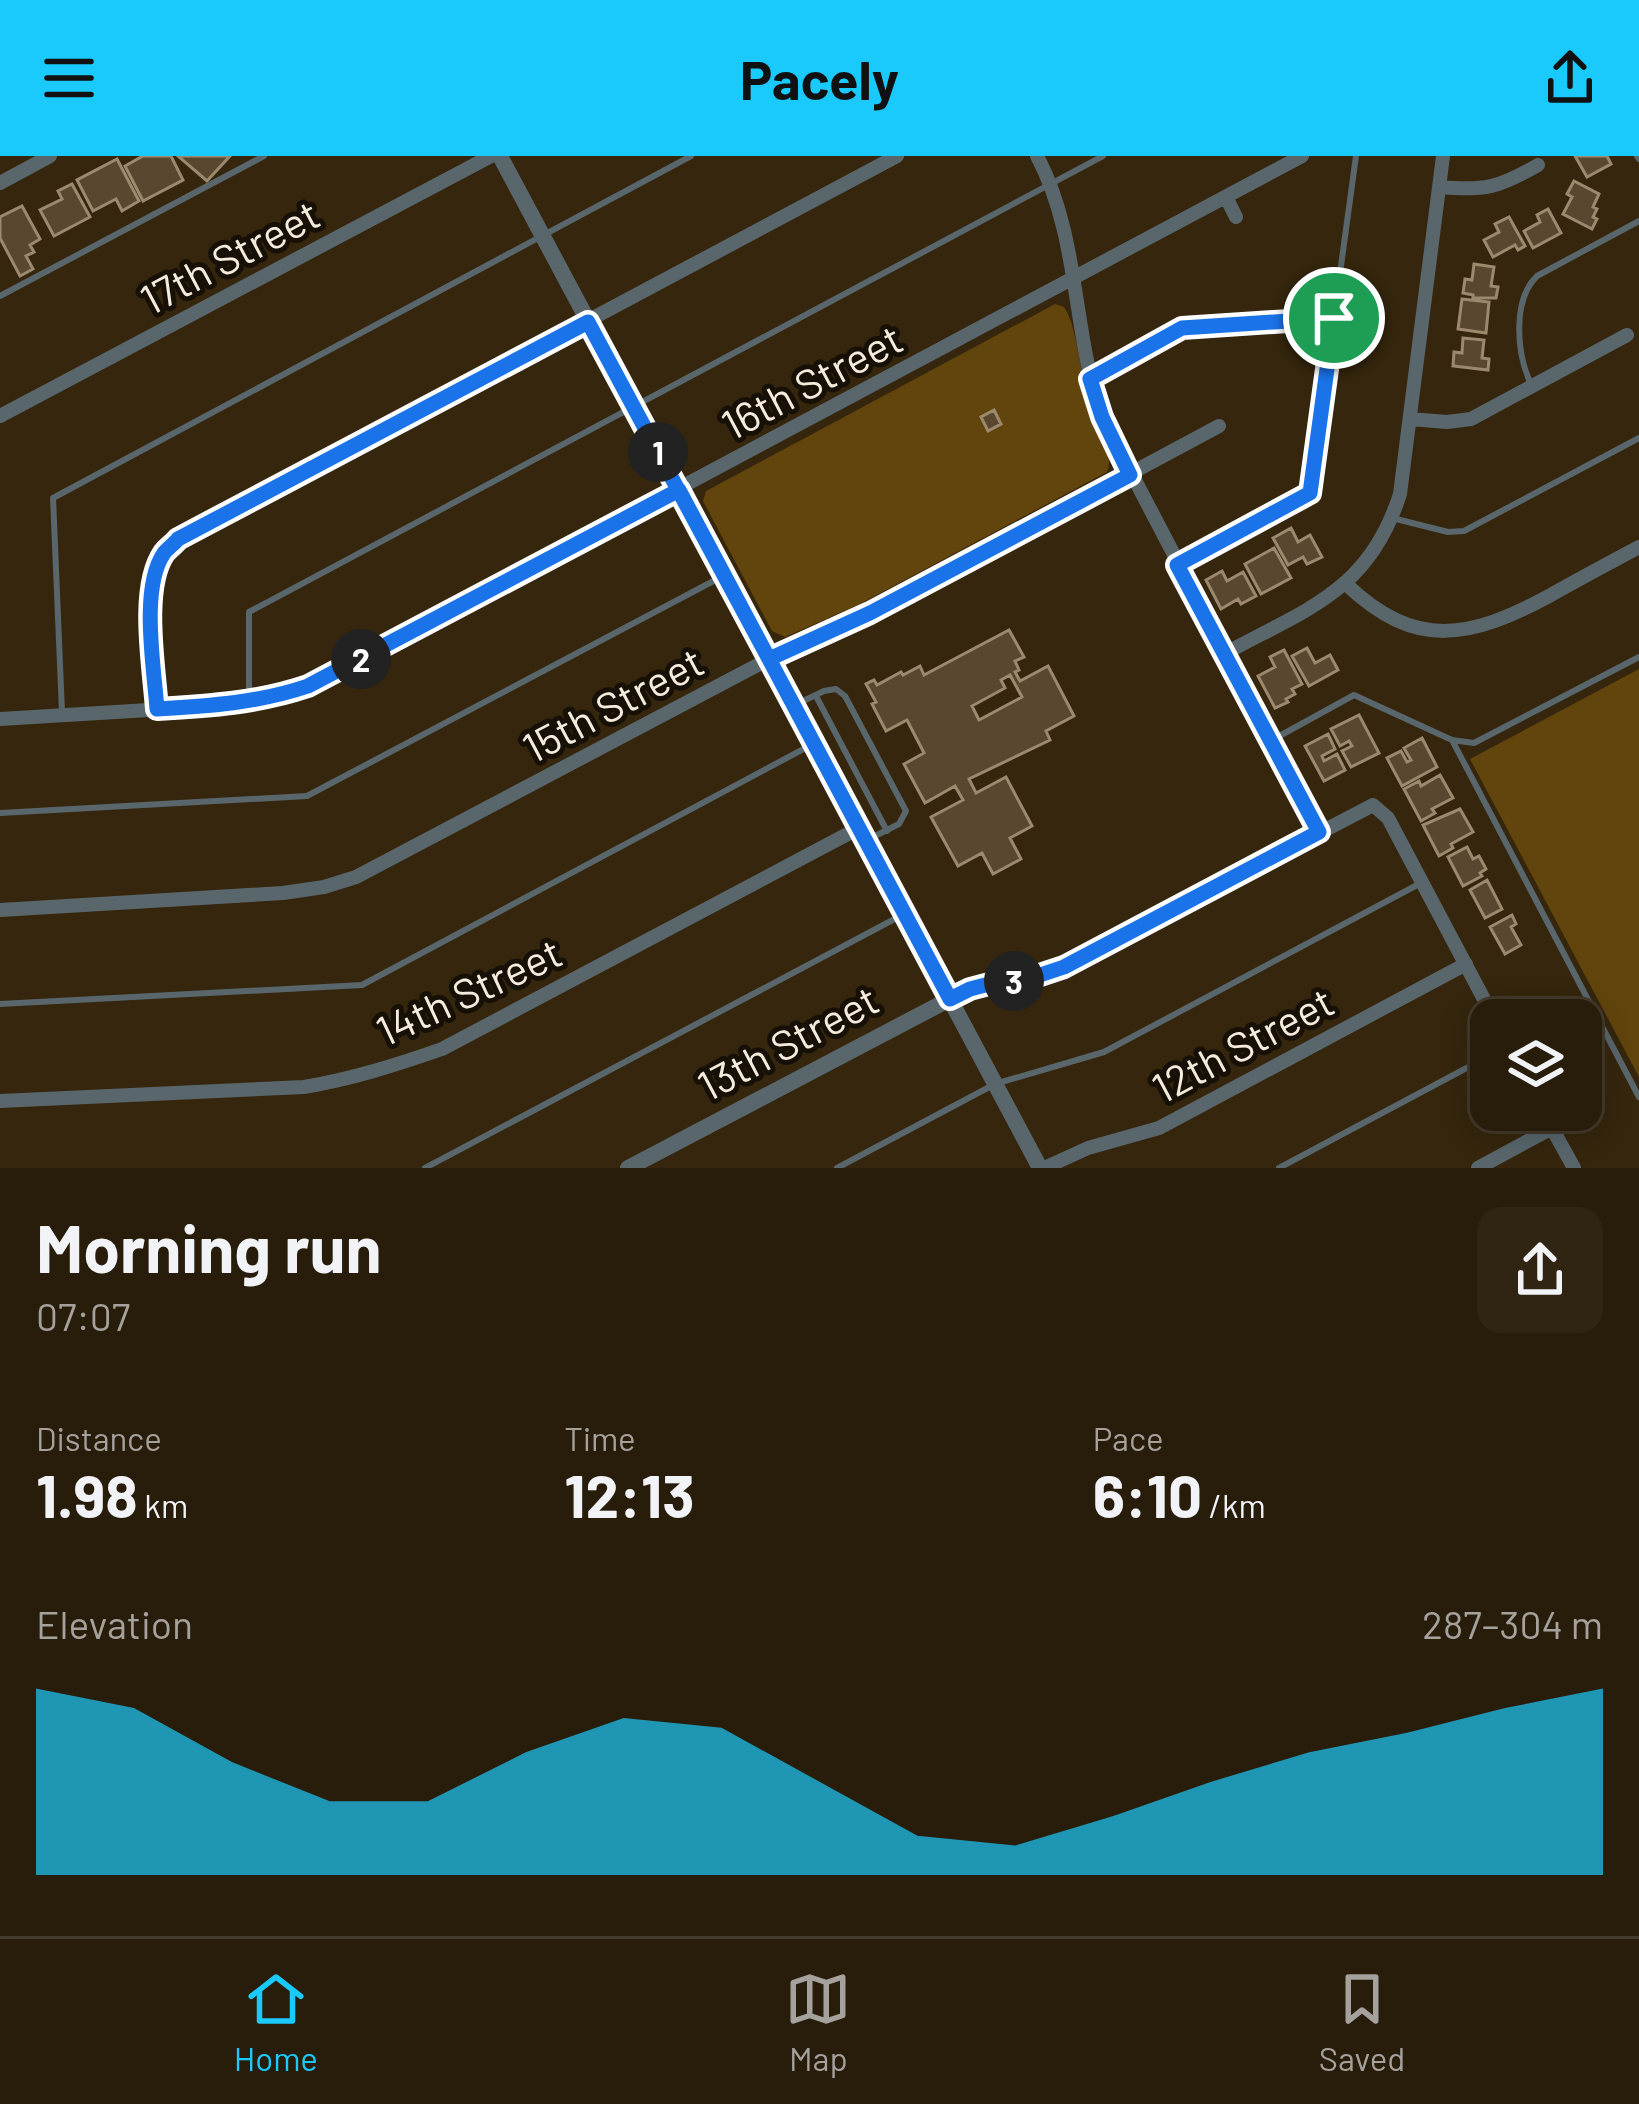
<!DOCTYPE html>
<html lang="en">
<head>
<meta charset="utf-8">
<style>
  body { margin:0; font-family:Barlow,sans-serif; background:#302513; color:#f1f3f6; height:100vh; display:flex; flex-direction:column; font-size:45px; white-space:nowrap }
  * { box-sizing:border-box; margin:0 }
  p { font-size:39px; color:#a5a19c }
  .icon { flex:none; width:66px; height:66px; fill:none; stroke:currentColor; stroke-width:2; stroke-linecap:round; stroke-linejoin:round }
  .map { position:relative; height:1012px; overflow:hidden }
  .side { display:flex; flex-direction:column; background:#281c0a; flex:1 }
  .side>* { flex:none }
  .controls { position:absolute; left:1470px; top:843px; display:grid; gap:24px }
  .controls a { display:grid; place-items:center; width:132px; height:132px; border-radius:24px; background:#281c0a; box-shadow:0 6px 30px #0003,0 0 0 3px #443a2b; font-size:60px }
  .pin { position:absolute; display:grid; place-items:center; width:102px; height:102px; color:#fff; margin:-51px; border:6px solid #fff; border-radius:50%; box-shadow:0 3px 12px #0007 }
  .km { position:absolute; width:60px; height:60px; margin:-30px; border-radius:50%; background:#222; color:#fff; font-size:33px; line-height:60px; text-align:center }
  .round { display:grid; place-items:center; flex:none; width:126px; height:126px; border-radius:24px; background:#302513 }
  .overview { display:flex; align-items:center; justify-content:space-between; height:204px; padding:0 36px }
  h1 { font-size:66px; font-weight:700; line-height:90px }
  .metrics { display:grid; grid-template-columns:repeat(3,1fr); gap:18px; height:204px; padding:12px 36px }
  .metrics div { display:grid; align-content:center }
  .metrics b { font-size:60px; font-weight:700 }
  .metrics small { font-size:33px; font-weight:400 }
  .metrics p { font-size:33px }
  .chart { height:336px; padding:24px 36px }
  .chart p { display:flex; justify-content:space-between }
  .chart svg { width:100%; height:216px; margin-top:12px; fill:#1bcafc; opacity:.7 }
  header { display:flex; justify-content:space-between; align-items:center; height:156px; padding:0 36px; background:#1bcafc; color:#111; font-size:54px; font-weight:700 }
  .tabs { display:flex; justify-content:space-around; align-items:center; height:168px; border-top:3px solid #443a2b; background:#281c0a; font-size:33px; color:#a5a19c }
  .tabs a { display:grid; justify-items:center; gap:6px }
  .tabs .on { color:#1bcafc }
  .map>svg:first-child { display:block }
  .green { fill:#62440d }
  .building { fill:#59482f; stroke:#9c8a6f; stroke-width:3; fill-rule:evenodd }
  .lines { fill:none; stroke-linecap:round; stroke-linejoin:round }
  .service { stroke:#59676d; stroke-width:6 }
  .minor { stroke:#59676d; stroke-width:14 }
  .tertiary { stroke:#59676d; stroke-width:16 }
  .route-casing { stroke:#fff; stroke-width:24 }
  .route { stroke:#1a73e8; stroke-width:15 }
  .labels { text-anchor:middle; stroke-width:10; stroke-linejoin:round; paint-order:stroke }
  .street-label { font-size:42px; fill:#f6ecdd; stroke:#171006 }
</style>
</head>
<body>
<header><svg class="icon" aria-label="menu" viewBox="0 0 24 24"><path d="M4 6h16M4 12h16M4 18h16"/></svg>Pacely<svg class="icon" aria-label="share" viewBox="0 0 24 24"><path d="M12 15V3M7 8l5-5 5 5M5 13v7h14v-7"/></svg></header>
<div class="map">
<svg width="1639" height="1012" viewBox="0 0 1639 1012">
  <rect width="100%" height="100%" fill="#35260d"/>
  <path class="green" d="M1055 148 1064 151C1078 171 1081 226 1090 254 1096 272 1115 298 1107 316L858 449 785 481 772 475 703 345 706 335Z
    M1639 513V921L1470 603Z"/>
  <path class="building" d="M143 0H171L183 24 143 45 125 10Z
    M178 0H230L207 25Z
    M1575 0H1607L1611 8 1587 21Z
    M117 3 139 45 122 55 116 43 93 55 77 24Z
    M1574 25 1599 38 1593 51 1597 53 1593 61 1597 63 1592 73 1563 58 1572 41 1567 38Z
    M72 28 90 61 54 80 40 54 62 43 58 35Z
    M22 50 40 83 30 89 34 96 26 100 33 113 20 120 0 82V61Z
    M1548 53 1561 77 1533 92 1524 75 1540 66 1537 59Z
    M1509 61 1525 90 1518 94 1515 89 1493 101 1484 84 1499 76 1495 68Z
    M1474 108 1494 111 1491 130 1498 131 1496 142H1473V139L1463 137 1465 123 1472 124Z
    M1462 143 1489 146 1486 177 1458 173Z
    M1463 182 1484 184 1482 202 1489 203 1488 214 1453 210 1454 196 1462 197Z
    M994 254 1001 268 988 275 981 261Z
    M1291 372 1298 386 1310 379 1322 401 1307 408 1303 401 1288 409 1273 382Z
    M1274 392 1291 422 1261 438 1245 408Z
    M1222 415 1227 425 1243 416 1256 440 1241 448 1238 443 1221 453 1206 424Z
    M1009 474 1024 501 1015 505 1019 514 1015 516 1020 525 1048 510 1074 560 1046 575 1050 584 969 623 976 637 1006 621 1032 670 1010 682 1021 703 993 718 982 697 958 710 931 661 963 644 955 630 925 647 904 608 924 597 907 564 886 575 872 548 876 546 866 528 874 524 877 529 901 516 903 519 920 510 924 519ZM1010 519 1022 541 979 564 972 550 1005 532 1001 524Z
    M1307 492 1315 507 1330 499 1338 514 1309 530 1292 500Z
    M1284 494 1302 528 1292 533 1295 538 1286 543 1288 546 1275 552 1258 520 1275 511 1270 501Z
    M1359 559 1379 597 1351 611 1342 595 1352 590 1349 585 1340 590 1331 573Z
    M1328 578 1335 593 1322 600 1324 605 1337 598 1345 614 1324 625 1305 590Z
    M1422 582 1437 611 1402 630 1387 602 1401 595 1407 606 1411 604 1404 592Z
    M1440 619 1453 642 1432 653 1435 657 1421 665 1404 633 1419 625 1421 630Z
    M1460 653 1473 676 1451 688 1453 692 1439 700 1423 669Z
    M1467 691 1473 703 1479 700 1486 713 1480 717 1482 720 1463 730 1448 701Z
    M1487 724 1502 753 1485 762 1470 734Z
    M1512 759 1516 768 1511 771 1521 789 1505 798 1490 771Z"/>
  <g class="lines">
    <path class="service" d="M1637 0 1639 3
      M0 140 264 0
      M1093 222 1182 172 1334 162
      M1530 226C1517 197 1512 144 1537 120L1639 65
      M1392 362 1448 376 1464 375 1639 282
      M1180 407 1310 337 1356 0
      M816 540 887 675
      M249 546V456L1103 0
      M797 548 824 535 836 533 845 540 906 655 899 668 869 683
      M62 556 53 342 691 0
      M1274 583 1354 539 1452 584 1474 587 1639 501
      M1452 584 1639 941
      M0 657 307 640 721 421
      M0 848 362 829 811 589
      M425 1012 904 758
      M837 1012 995 928 1104 896 1419 728
      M1279 1012 1491 899"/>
    <path class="minor" d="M1037 0C1080 81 1072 175 1102 261L1319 676
      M0 27 50 0
      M1439 31C1485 35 1498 32 1538 9
      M1226 41 1236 61
      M0 260 491 0
      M1410 263 1447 266 1471 263 1627 179
      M1346 428C1416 495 1471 482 1549 440 1579 423 1609 407 1639 391
      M1224 498C1306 453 1369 436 1400 338L1443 0
      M157 553C155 512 140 431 164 397 168 392 174 387 178 383L897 0
      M0 563 231 549 274 541 308 530 1302 0
      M0 754 283 737 324 731 356 721 769 503 870 457 1219 270
      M950 843C981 828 996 831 1026 824 1039 821 1051 815 1063 811L1373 649 1388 662 1495 864
      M0 945 304 931C352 923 396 909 442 893L859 672
      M1542 954 1574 1012
      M1044 1012 1088 992 1159 972 1466 808
      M1478 1012 1552 972"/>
    <path class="tertiary" d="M500 0 1040 1012
      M628 1012 950 843"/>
  </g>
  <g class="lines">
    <defs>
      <path id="route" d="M1334 162 1182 172 1090 223 1102 261 1130 319 870 457 769 503 588 166 178 383C174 388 168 392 164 397 140 432 154 511 157 553 209 550 258 547 308 530L679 334 950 843 970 833 989 828 1025 824 1064 811 1319 676 1177 409 1310 337 1334 162"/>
    </defs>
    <use href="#route" class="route-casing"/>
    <use href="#route" class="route"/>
  </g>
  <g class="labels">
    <g class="street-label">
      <text transform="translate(230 101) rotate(-28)" y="15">17th Street</text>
      <text transform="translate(812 226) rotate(-28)" y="15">16th Street</text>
      <text transform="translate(613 549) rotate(-28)" y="15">15th Street</text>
      <text transform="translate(469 836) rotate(-25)" y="15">14th Street</text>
      <text transform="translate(788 887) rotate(-28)" y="15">13th Street</text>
      <text transform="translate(1243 889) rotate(-28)" y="15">12th Street</text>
    </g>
  </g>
</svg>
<div class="controls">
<a><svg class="icon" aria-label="layers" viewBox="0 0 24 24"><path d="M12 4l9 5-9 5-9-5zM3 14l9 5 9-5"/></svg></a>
</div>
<div class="pin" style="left:1334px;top:162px;background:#1e9e55"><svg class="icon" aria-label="arrive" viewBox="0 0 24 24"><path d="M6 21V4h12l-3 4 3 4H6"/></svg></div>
<b class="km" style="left:658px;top:296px">1</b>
<b class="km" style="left:361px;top:503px">2</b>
<b class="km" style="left:1014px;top:825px">3</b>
</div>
<section class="side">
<div class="overview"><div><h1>Morning run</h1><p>07:07</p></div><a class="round"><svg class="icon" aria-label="share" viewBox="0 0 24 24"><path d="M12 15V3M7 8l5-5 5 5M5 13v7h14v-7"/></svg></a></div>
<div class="metrics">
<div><p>Distance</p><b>1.98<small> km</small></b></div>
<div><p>Time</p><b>12:13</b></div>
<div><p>Pace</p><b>6:10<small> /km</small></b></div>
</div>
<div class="chart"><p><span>Elevation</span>287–304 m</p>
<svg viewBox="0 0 160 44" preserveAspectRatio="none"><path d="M0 44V6L10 10L20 21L30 29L40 29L50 19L60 12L70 14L80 25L90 36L100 38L110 32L120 25L130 19L140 15L150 10L160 6V44z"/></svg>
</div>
</section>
<nav class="tabs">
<a class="on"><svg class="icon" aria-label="home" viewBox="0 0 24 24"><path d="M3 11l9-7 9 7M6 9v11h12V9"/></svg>Home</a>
<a><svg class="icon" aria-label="map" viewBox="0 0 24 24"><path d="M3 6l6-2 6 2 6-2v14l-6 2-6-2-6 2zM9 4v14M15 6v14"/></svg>Map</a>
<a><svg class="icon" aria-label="saved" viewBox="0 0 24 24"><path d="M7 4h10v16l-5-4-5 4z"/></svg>Saved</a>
</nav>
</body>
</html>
